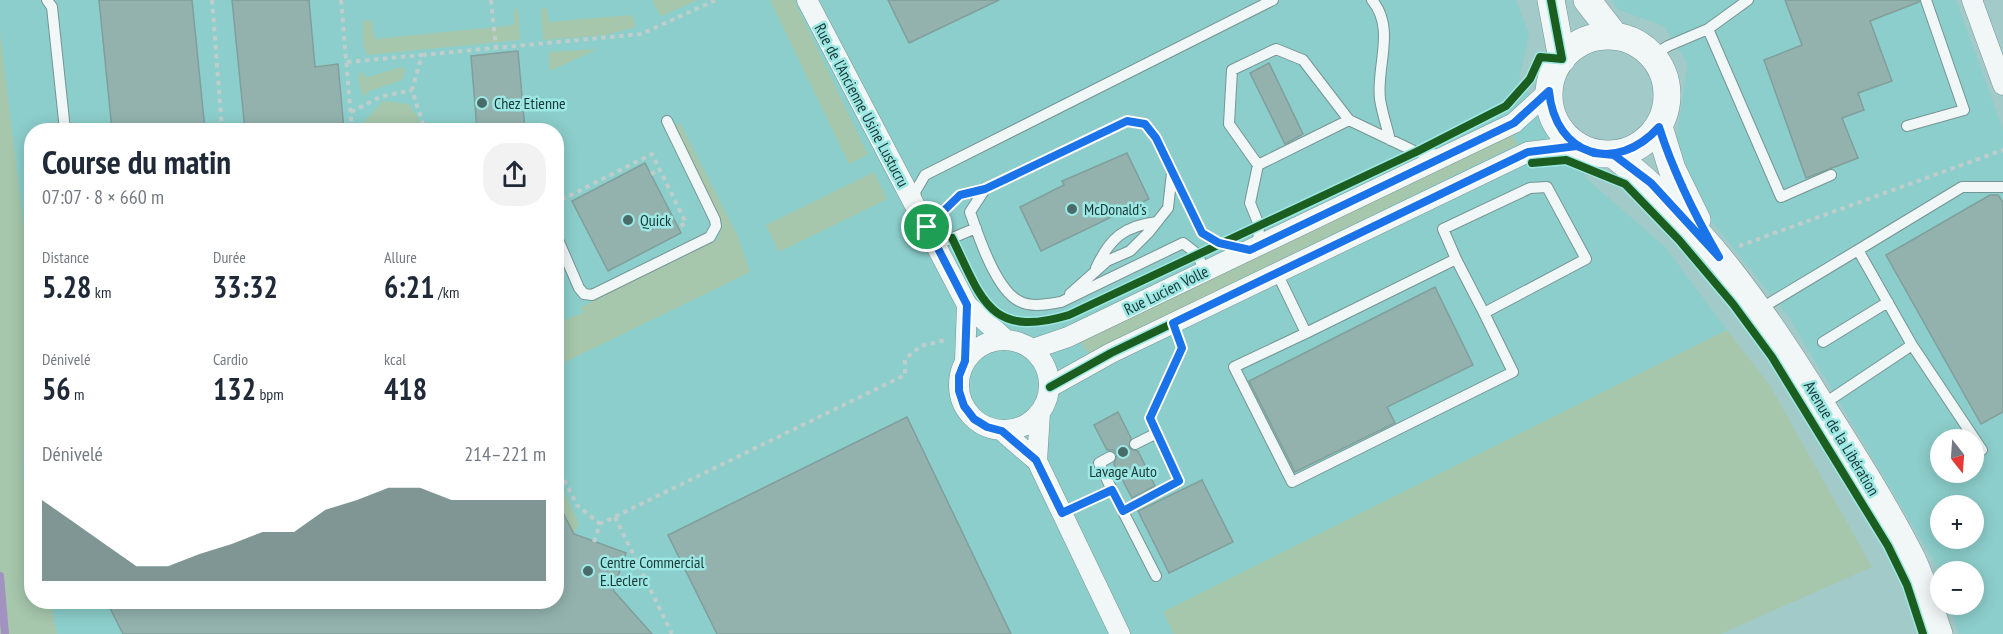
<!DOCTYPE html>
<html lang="fr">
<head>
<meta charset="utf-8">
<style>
  body { margin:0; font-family:"PT Sans Narrow",sans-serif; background:#f2f2f3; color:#1f2937; height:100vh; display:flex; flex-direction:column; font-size:22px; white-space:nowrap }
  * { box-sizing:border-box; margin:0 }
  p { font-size:20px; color:#747a83 }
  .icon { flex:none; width:33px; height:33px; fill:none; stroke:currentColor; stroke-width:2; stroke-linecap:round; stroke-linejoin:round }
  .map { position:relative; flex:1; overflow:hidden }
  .side { position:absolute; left:24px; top:123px; width:540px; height:486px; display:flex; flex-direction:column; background:#fff; border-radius:24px; box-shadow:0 3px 15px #0003 }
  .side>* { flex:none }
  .needle { width:39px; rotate:163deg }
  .tools { position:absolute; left:1930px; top:429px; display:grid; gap:12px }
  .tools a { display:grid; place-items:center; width:54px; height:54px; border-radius:50%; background:#fff; box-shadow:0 3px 15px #0003; font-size:30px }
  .pin { position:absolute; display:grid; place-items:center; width:51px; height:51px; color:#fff; margin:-26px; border:3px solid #fff; border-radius:50%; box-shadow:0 2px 6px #0007 }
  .round { display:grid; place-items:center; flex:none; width:63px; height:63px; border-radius:24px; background:#f2f2f3 }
  .head { display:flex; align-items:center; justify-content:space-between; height:102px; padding:0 18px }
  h1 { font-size:33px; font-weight:700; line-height:45px }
  .figures { display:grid; grid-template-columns:repeat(3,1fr); gap:9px; height:102px; padding:6px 18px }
  .figures div { display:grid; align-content:center }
  .figures b { font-size:30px; font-weight:700 }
  .figures small { font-size:16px; font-weight:400 }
  .figures p { font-size:16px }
  .chart { height:168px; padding:12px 18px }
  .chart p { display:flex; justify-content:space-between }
  .chart svg { width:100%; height:108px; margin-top:6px; fill:#496b69; opacity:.7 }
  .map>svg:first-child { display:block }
  .built { fill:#8ccecb; fill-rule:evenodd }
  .green { fill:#a6c7ac }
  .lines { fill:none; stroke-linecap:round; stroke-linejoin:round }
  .stream { stroke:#a292c0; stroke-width:8 }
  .building { fill:#93b2ae; stroke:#809f9a; stroke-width:1.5 }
  .lane-casing { stroke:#749594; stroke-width:12 }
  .street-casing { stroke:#749594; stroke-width:21 }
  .secondary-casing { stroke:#749594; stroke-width:28 }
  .path { stroke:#bfcdcb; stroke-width:4; stroke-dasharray:4.5 4.5; stroke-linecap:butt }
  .lane { stroke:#f1f7f7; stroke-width:10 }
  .street { stroke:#f1f7f7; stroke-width:20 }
  .secondary { stroke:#f1f7f7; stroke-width:27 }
  .cycleway-casing { stroke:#9de8e4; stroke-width:11 }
  .cycleway { stroke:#1b5e20; stroke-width:8 }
  .route-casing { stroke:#fff; stroke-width:12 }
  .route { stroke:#1a73e8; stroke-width:8 }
  .poi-dot { fill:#496b69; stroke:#9de8e4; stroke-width:2 }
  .labels { text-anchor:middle; stroke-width:5; stroke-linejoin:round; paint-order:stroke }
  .poi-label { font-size:16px; fill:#193836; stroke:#9de8e4; text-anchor:start }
  .street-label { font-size:16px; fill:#193836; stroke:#9de8e4 }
</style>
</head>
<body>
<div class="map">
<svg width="2003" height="634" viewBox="0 0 2003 634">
  <rect width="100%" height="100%" fill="#a1cac8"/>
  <path class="built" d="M0 0H1516L1529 34 1519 79 1588 180 1665 247 1727 330 1164 612 1174 634H57L50 602H556V130H32L31 515 23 476 28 262 0 32Z
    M1612 0H1956L2003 130V634H1959L1950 605 1974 604V572L1941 573 1789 317 1707 215 1676 141 1688 64 1664 26 1619 10ZM1941 440H1974V472H1941ZM1941 506H1974V538H1941Z"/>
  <path class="green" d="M652 0H698L661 16Z
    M770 0H794L868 155 849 164Z
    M546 7 549 22 632 15 636 27 605 35 543 40 541 9Z
    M514 9H518L520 40 367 55 363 45V21L371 20 375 39 514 25Z
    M0 32 28 262 23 476 31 515 32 602H50L57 634H0Z
    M597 49 550 71 549 52Z
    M401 67 406 70 402 80 369 91 363 97 358 79 360 71 366 78Z
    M383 101 409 104 419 120 418 130H362L361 125Z
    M680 123 738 237 750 272 557 366 556 323 583 313 581 307 718 239 723 224 674 127Z
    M1510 131 1518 144 1088 353 1080 341Z
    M874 172 887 199 779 252 766 225Z
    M1727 330 1770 386 1872 567 1720 634H1174L1163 612Z
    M557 478 579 523 574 534 557 499Z"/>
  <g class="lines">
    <path class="stream" d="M0 576 5 634"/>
  </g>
  <path class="building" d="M99 0H192L205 130H112Z
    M232 0H309L315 67 338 64 344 130H245Z
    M888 0H999L909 43Z
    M1785 0H1919V2L1870 21 1892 81 1858 93 1864 110 1842 118 1858 158 1806 178 1764 60 1802 45Z
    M518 51 525 130H477L471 56Z
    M1269 63 1303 134 1285 144 1250 73Z
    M1127 153 1149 199 1041 251 1020 207 1064 185 1062 181Z
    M645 163 681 233 608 271 572 201Z
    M1990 195H1998L2003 202V412L1981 424 1886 255Z
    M1435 287 1473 365 1387 407 1395 423 1295 472 1249 381Z
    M1118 412 1131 438 1129 448 1138 451 1155 486 1132 498 1114 464 1117 454 1113 450H1107L1094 425Z
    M907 417 1011 634H717L668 535Z
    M1202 480 1233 542 1169 573 1138 511Z
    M556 499 574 534 626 553 613 590 652 634H123L107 602H556Z"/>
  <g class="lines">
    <defs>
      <path id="lane" d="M47 0 52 7 65 130
        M1372 0C1396 29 1376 66 1380 99 1382 113 1387 127 1390 140
        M1708 29 1748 0
        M1652 56 1668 46 1708 29 1781 197 1831 175
        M1907 126 1964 110 1926 0
        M1258 165 1229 124 1232 70 1276 49 1303 60 1349 120
        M917 202 915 192 925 175 1273 0
        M927 227 960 195 985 189
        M556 235 579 288 584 294 592 295 710 237 716 226 715 220 667 121
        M936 245 976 228
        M1258 246 1259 225 1250 203 1258 165 1349 120 1416 152 1440 155
        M1858 250 1962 187H2003
        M1096 268C1110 238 1124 226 1157 222
        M1205 271 1197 254 1183 243 1061 302C1048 304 1031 308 1019 301 996 290 978 235 970 212L985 189 1127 121 1145 124 1156 138 1202 233 1219 243 1246 249
        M1277 273 1306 333 1456 259 1484 313 1586 259 1547 187 1530 188 1443 229 1456 259
        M1070 294 1107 261 1130 251 1149 232 1168 208 1172 173
        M1760 309 1858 250 1912 345 1822 405
        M1306 333 1234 367 1292 482 1513 372 1484 313
        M1823 342 1888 302
        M1912 345 1982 450
        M1135 444 1157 433
        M1110 457 1099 463 1112 490
        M1123 511 1179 481 1150 418 1182 348 1173 323
        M1062 513 1112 490 1156 576"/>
      <path id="street" d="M807 0 967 305 1005 339
        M1972 0 2003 85
        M959 385a45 45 0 1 1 90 0a45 45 0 1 1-90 0Z
        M1033 349 1068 337 1514 123 1549 91
        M965 361 967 305
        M1050 387 1111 353 1528 152 1577 146
        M1002 431 1037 461 1120 634
        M1037 461 1040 413"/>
      <path id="secondary" d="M1551 0 1562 59
        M1587 0 1615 36
        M1549 95a59 59 0 1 1 118 0a59 59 0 1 1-118 0Z
        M1659 127 1672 169 1697 220
        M1614 155C1703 223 1765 314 1823 408 1854 457 1885 506 1911 557 1923 581 1930 609 1939 634"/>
    </defs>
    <use href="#lane" class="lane-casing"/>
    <use href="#street" class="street-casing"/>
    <use href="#secondary" class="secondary-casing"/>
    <path class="path" d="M212 0 222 130
      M341 0 352 130
      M491 0 496 48
      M422 55 641 34 716 0
      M347 62 422 55 412 90 425 130
      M351 112 380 97 412 90
      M651 174 659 170
      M556 193 561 200 652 154 686 223 678 227
      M1739 246 2003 150
      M556 464 577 505 600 524
      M615 517 672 634
      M594 542 600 524 905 375V359L921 346 945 340"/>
    <use href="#lane" class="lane"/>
    <use href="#street" class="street"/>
    <use href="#secondary" class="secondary"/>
    <defs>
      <path id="cycleway" d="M1532 163 1566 160 1625 184 1679 240 1733 304 1772 357 1888 546 1907 585 1923 634
        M952 238C982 299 989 339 1069 315L1416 152 1506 106 1530 79 1540 57 1562 59 1551 0
        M1050 387 1111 353 1528 152 1577 146"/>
    </defs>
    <use href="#cycleway" class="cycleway-casing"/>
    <use href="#cycleway" class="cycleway"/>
  </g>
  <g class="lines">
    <defs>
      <path id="route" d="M927 227 967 305 965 361 959 376V391L964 406 974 419 987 427 1002 431 1036 460 1062 513 1112 490 1123 511 1179 481 1150 418 1182 348 1173 323 1528 152 1577 146 1594 153 1614 155 1651 183 1719 257C1694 214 1674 174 1659 127 1616 175 1555 156 1549 91L1514 123 1250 250 1219 243 1202 233 1156 138 1145 124 1127 121 985 189 960 195 927 227"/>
    </defs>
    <use href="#route" class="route-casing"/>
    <use href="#route" class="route"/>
  </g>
  <g class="poi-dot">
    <circle cx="482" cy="103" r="6"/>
    <circle cx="1072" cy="209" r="6"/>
    <circle cx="628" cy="220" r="6"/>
    <circle cx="1123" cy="452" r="6"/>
    <circle cx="588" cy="571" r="6"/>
  </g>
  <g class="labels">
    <g class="poi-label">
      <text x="494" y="109">Chez Etienne</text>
      <text x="1084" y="215">McDonald's</text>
      <text x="640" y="226">Quick</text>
      <text x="1123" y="477" text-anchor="middle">Lavage Auto</text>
      <text x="600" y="568">Centre Commercial<tspan x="600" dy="18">E.Leclerc</tspan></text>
    </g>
    <g class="street-label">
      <text transform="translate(862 105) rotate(62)" y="6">Rue de l'Ancienne Usine Lustucru</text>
      <text transform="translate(1166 290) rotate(-26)" y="6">Rue Lucien Volle</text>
      <text transform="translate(1842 438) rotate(59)" y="6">Avenue de la Libération</text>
    </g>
  </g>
</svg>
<div class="tools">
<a><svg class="needle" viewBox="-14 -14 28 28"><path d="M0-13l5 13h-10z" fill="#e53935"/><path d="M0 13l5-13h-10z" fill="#747a83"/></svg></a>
<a>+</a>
<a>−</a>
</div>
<div class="pin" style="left:927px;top:227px;background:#1e9e55"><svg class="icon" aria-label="arrive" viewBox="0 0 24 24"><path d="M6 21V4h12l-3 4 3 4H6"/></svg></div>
<section class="side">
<div class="head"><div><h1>Course du matin</h1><p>07:07 · 8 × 660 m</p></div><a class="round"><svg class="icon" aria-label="share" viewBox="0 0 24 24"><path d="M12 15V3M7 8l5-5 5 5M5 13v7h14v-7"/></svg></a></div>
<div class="figures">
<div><p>Distance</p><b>5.28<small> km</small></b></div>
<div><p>Durée</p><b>33:32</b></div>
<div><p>Allure</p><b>6:21<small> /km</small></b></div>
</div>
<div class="figures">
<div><p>Dénivelé</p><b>56<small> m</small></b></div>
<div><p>Cardio</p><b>132<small> bpm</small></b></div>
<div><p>kcal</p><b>418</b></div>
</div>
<div class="chart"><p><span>Dénivelé</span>214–221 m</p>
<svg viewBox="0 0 160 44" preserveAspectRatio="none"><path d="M0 44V11L10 20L20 29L30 38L40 38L50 33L60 29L70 24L80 24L90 15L100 11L110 6L120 6L130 11L140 11L150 11L160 11V44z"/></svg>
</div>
</section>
</div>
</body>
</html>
